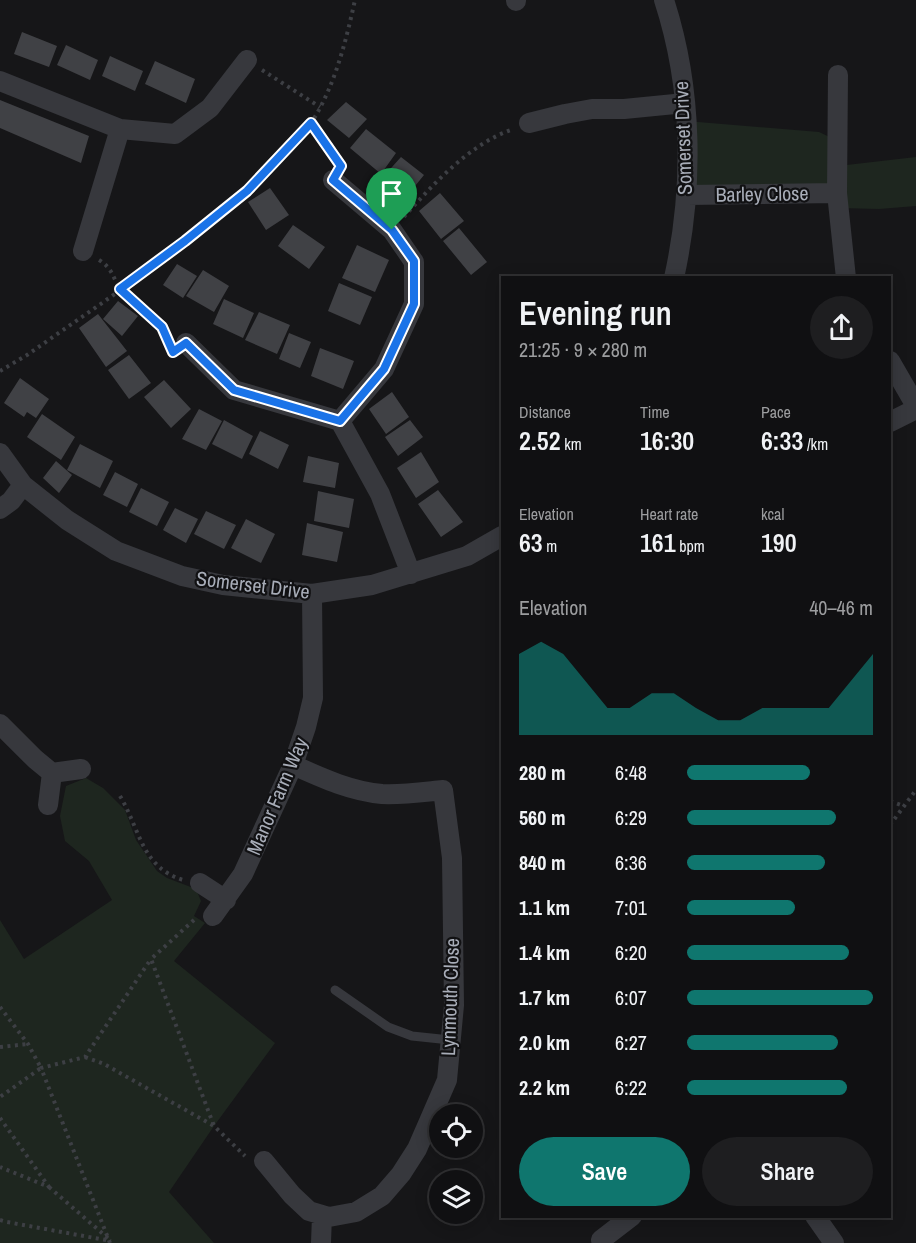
<!DOCTYPE html>
<html lang="en">
<head>
<meta charset="utf-8">
<style>
  body { margin:0; font-family:"Archivo Narrow",sans-serif; background:#1e1e20; color:#f1f3f6; height:100vh; display:flex; flex-direction:column; font-size:22px; white-space:nowrap }
  * { box-sizing:border-box; margin:0 }
  p { font-size:20px; color:#9c9d9f }
  .icon { flex:none; width:33px; height:33px; fill:none; stroke:currentColor; stroke-width:2; stroke-linecap:round; stroke-linejoin:round }
  .map { position:relative; flex:1; overflow:hidden }
  .side { position:absolute; left:501px; top:276px; width:390px; height:942px; display:flex; flex-direction:column; background:#101012; border-radius:0px; box-shadow:0 3px 15px #0003,0 0 0 2px #303032 }
  .side>* { flex:none }
  .tools { position:absolute; left:429px; top:1104px; display:grid; gap:12px }
  .tools a { display:grid; place-items:center; width:54px; height:54px; border-radius:50%; background:#101012; box-shadow:0 3px 15px #0003,0 0 0 2px #303032; font-size:30px }
  .pin { position:absolute; display:grid; place-items:center; width:51px; height:51px; color:#fff; margin:-62px -26px; border-radius:50% 50% 50% 0; rotate:-45deg; box-shadow:0 0 6px #0007 }
  .pin .icon { rotate:45deg }
  .round { display:grid; place-items:center; flex:none; width:63px; height:63px; border-radius:32px; background:#1e1e20 }
  .summary { display:flex; align-items:center; justify-content:space-between; height:102px; padding:0 18px }
  h1 { font-size:33px; font-weight:600; line-height:45px }
  .figures { display:grid; grid-template-columns:repeat(3,1fr); gap:9px; height:102px; padding:6px 18px }
  .figures div { display:grid; align-content:center }
  .figures b { font-size:26px; font-weight:600 }
  .figures small { font-size:16px; font-weight:400 }
  .figures p { font-size:16px }
  .chart { height:168px; padding:12px 18px }
  .chart p { display:flex; justify-content:space-between }
  .chart svg { width:100%; height:108px; margin-top:6px; fill:#0f766e; opacity:.7 }
  .primary-button { display:flex; gap:12px; margin-top:auto; padding:12px 18px }
  .primary-button a { flex:1; height:69px; border-radius:36px; background:#0f766e; color:#fff; font-size:24px; font-weight:600; line-height:69px; text-align:center }
  .primary-button a+a { background:#1e1e20; color:#f1f3f6 }
  ul { padding:0 18px; list-style:none; font-size:20px }
  li { display:grid; grid-template-columns:96px 72px 1fr; align-items:center; height:45px }
  li i { height:15px; border-radius:8px; background:#0f766e }
  .map>svg:first-child { display:block }
  .green { fill:#1e261f }
  .building { fill:#404145 }
  .lines { fill:none; stroke-linecap:round; stroke-linejoin:round }
  .path { stroke:#3d3f44; stroke-width:4; stroke-dasharray:3 4.5; stroke-linecap:butt }
  .lane { stroke:#37383d; stroke-width:9 }
  .street { stroke:#37383d; stroke-width:20 }
  .route-casing { stroke:#fff; stroke-width:12 }
  .route { stroke:#1a73e8; stroke-width:8 }
  .labels { text-anchor:middle; stroke-width:4.5; stroke-linejoin:round; paint-order:stroke }
  .street-label { font-size:20px; fill:#a8adb8; stroke:#111113 }
</style>
</head>
<body>
<div class="map">
<svg width="916" height="1243" viewBox="0 0 916 1243">
  <rect width="100%" height="100%" fill="#161618"/>
  <path class="green" d="M686 121 819 132 838 141V166L916 157V206L879 209 839 208 837 194 687 195Z
    M86 778 103 788 125 810 136 840 157 871 167 878 196 889 201 901 194 916 205 923 174 961 275 1043 214 1126 169 1192 214 1243H0V920L24 959 112 900 89 861 65 841 60 816 66 786Z"/>
  <path class="building" d="M22 32 57 46 49 67 14 54Z
    M66 45 98 60 90 80 57 65Z
    M110 56 143 71 135 91 102 76Z
    M155 61 195 79 186 103 145 84Z
    M0 100 89 136 81 163 0 128Z
    M346 102 367 119 349 138 327 120Z
    M366 129 396 153 381 174 350 148Z
    M401 157 424 175 407 196 383 177Z
    M270 188 289 215 266 230 248 202Z
    M440 193 464 221 441 239 419 211Z
    M293 225 325 247 309 269 278 246Z
    M459 228 487 262 471 275 443 241Z
    M357 245 389 260 375 292 342 278Z
    M177 264 197 276 183 298 163 285Z
    M203 270 229 286 214 312 186 296Z
    M339 283 372 297 360 325 328 311Z
    M224 299 254 313 243 338 213 324Z
    M118 301 138 316 122 336 103 319Z
    M259 312 290 325 277 354 245 340Z
    M98 314 127 351 106 367 79 328Z
    M289 333 311 342 300 368 279 359Z
    M320 348 354 361 343 389 311 376Z
    M129 355 151 383 129 399 108 370Z
    M20 378 49 399 36 418 27 412 24 417 4 403Z
    M164 380 191 409 171 428 144 397Z
    M392 392 409 417 386 434 369 409Z
    M199 409 222 421 206 450 182 439Z
    M42 414 75 437 61 460 27 437Z
    M224 420 253 436 242 459 212 444Z
    M410 420 423 437 398 456 385 437Z
    M260 431 289 445 278 469 249 454Z
    M80 444 113 461 100 488 67 470Z
    M421 452 439 482 416 498 397 468Z
    M308 456 339 463 335 488 303 482Z
    M56 461 72 475 59 493 43 478Z
    M115 472 138 484 127 507 103 495Z
    M141 488 169 502 157 526 129 512Z
    M438 490 463 522 441 537 418 504Z
    M318 491 354 499 349 528 314 521Z
    M175 508 198 519 186 543 163 530Z
    M206 511 236 525 224 549 194 534Z
    M246 519 275 534 261 563 231 548Z
    M307 523 343 532 337 562 302 555Z"/>
  <g class="lines">
    <path class="path" d="M262 70 320 107
      M311 123 338 162
      M404 217C432 185 470 144 511 130
      M99 260C114 269 112 279 122 290 137 307 158 318 167 339
      M0 371 27 355C113 295 203 237 275 161 287 148 304 135 313 120 335 85 346 41 355 0
      M120 796C140 829 141 867 183 880
      M890 801 904 806
      M890 825 916 790
      M194 920 151 959 214 1126
      M0 1007 28 1044 41 1068 0 1097
      M0 1047 28 1044
      M85 1057 104 1064 214 1126 245 1156
      M0 1118 49 1187 0 1167
      M49 1187 110 1240
      M0 1220 7 1222 111 1241
      M110 1243 41 1068 85 1057 151 959"/>
    <path class="lane" d="M335 990 388 1027 412 1036 450 1040"/>
    <path class="street" d="M516 0V1
      M664 0C693 89 694 187 674 278
      M838 75 837 193 846 278
      M0 81 120 129 175 134 210 108 247 60
      M529 123 565 114 592 109H624L685 103
      M333 180 392 230 414 262V304L384 369 340 421
      M687 195 837 193
      M83 251 120 129
      M186 343 234 390 340 421 380 494 411 574
      M890 361 916 406
      M890 422 916 409
      M0 453 23 485 67 520 116 551 182 576 223 585 312 594 372 585 467 556 502 536
      M0 509 11 501 23 485
      M0 724 35 759 52 773 81 769
      M48 805 52 773
      M200 883 226 900
      M213 916 243 874 293 765 306 727 313 698 312 594
      M264 1161 292 1195 309 1211 329 1217 356 1212 382 1196 401 1174 417 1149 447 1080 454 1005 452 858 443 790C423 792 402 795 382 794 350 791 322 778 293 765
      M815 1216 834 1243
      M601 1240 632 1216
      M321 1243 322 1215"/>
  </g>
  <g class="lines">
    <defs>
      <path id="route" d="M311 123 341 166 333 180 392 230 414 261V304L384 369 340 421 234 390 186 343 173 352 162 327 120 289 185 241 247 191Z"/>
    </defs>
    <use href="#route" class="route-casing"/>
    <use href="#route" class="route"/>
  </g>
  <g class="labels">
    <g class="street-label">
      <text transform="translate(683 138) rotate(-92)" y="7">Somerset Drive</text>
      <text transform="translate(762 194) rotate(-1)" y="7">Barley Close</text>
      <text transform="translate(253 585) rotate(7)" y="7">Somerset Drive</text>
      <text transform="translate(277 796) rotate(-67)" y="7">Manor Farm Way</text>
      <text transform="translate(450 997) rotate(-88)" y="7">Lynmouth Close</text>
    </g>
  </g>
</svg>
<div class="tools">
<a><svg class="icon" aria-label="locate" viewBox="0 0 24 24"><circle cx="12" cy="12" r="6"/><path d="M12 2v4M12 18v4M2 12h4M18 12h4"/></svg></a>
<a><svg class="icon" aria-label="layers" viewBox="0 0 24 24"><path d="M12 4l9 5-9 5-9-5zM3 14l9 5 9-5"/></svg></a>
</div>
<div class="pin" style="left:392px;top:230px;background:#1e9e55"><svg class="icon" aria-label="arrive" viewBox="0 0 24 24"><path d="M6 21V4h12l-3 4 3 4H6"/></svg></div>
<section class="side">
<div class="summary"><div><h1>Evening run</h1><p>21:25 · 9 × 280 m</p></div><a class="round"><svg class="icon" aria-label="share" viewBox="0 0 24 24"><path d="M12 15V3M7 8l5-5 5 5M5 13v7h14v-7"/></svg></a></div>
<div class="figures">
<div><p>Distance</p><b>2.52<small> km</small></b></div>
<div><p>Time</p><b>16:30</b></div>
<div><p>Pace</p><b>6:33<small> /km</small></b></div>
</div>
<div class="figures">
<div><p>Elevation</p><b>63<small> m</small></b></div>
<div><p>Heart rate</p><b>161<small> bpm</small></b></div>
<div><p>kcal</p><b>190</b></div>
</div>
<div class="chart"><p><span>Elevation</span>40–46 m</p>
<svg viewBox="0 0 160 44" preserveAspectRatio="none"><path d="M0 44V11L10 6L20 11L30 22L40 33L50 33L60 27L70 27L80 33L90 38L100 38L110 33L120 33L130 33L140 33L150 22L160 11V44z"/></svg>
</div>
<ul>
<li><b>280 m</b>6:48<i style="width:66%"></i></li>
<li><b>560 m</b>6:29<i style="width:80%"></i></li>
<li><b>840 m</b>6:36<i style="width:74%"></i></li>
<li><b>1.1 km</b>7:01<i style="width:58%"></i></li>
<li><b>1.4 km</b>6:20<i style="width:87%"></i></li>
<li><b>1.7 km</b>6:07<i style="width:100%"></i></li>
<li><b>2.0 km</b>6:27<i style="width:81%"></i></li>
<li><b>2.2 km</b>6:22<i style="width:86%"></i></li>
</ul>
<div class="primary-button"><a>Save</a><a>Share</a></div>
</section>
</div>
</body>
</html>
